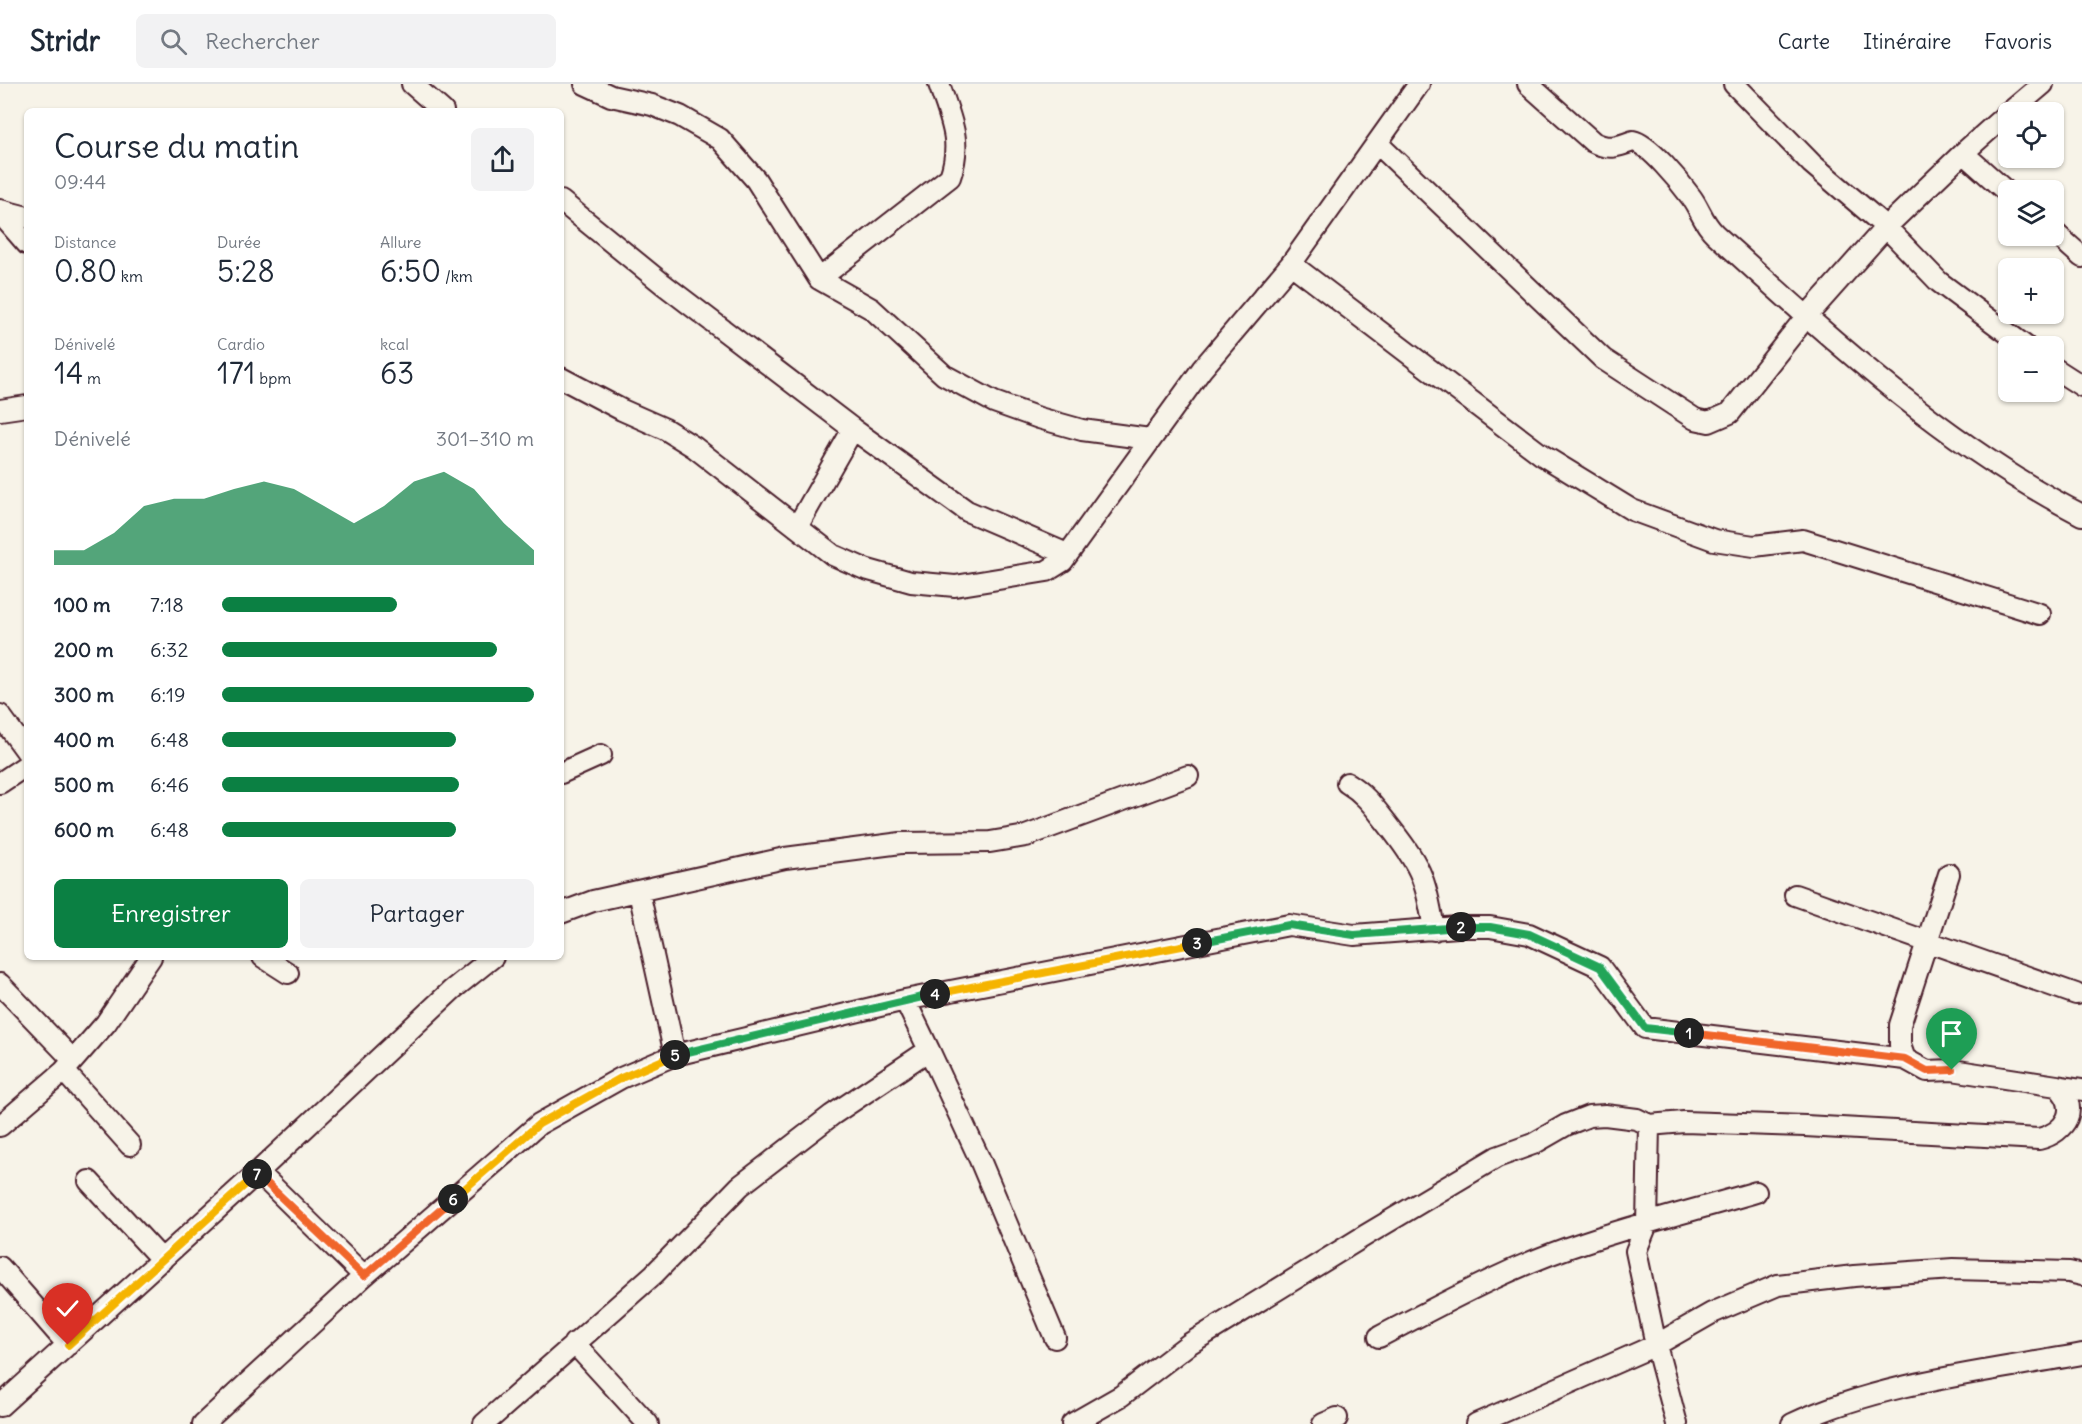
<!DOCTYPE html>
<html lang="fr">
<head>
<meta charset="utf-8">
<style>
  body { margin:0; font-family:Delius,sans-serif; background:#f2f2f3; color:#1f2937; height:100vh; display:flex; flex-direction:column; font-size:22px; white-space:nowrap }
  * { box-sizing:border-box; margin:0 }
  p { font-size:20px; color:#747a83 }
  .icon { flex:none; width:33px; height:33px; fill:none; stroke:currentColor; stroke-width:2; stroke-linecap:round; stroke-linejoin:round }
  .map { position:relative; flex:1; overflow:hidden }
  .side { position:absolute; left:24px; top:24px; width:540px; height:852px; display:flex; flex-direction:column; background:#fff; border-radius:9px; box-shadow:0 2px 4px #0004 }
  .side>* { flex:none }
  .buttons { position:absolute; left:1998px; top:18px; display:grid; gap:12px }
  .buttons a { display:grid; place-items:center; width:66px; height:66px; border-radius:9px; background:#fff; box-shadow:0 2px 4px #0004; font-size:30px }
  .pin { position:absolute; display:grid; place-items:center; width:51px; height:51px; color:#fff; margin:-62px -26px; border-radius:50% 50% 50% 0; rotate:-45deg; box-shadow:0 0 6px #0007 }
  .pin .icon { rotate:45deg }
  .km { position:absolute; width:30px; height:30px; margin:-15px; border-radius:50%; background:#222; color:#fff; font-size:16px; line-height:30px; text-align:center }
  .round { display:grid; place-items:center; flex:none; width:63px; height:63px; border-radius:9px; background:#f2f2f3 }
  .overview { display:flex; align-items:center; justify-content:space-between; height:102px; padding:0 30px }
  h1 { font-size:33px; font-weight:600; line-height:45px }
  .stats { display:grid; grid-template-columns:repeat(3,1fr); gap:9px; height:102px; padding:6px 30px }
  .stats div { display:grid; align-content:center }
  .stats b { font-size:30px; font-weight:600 }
  .stats small { font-size:16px; font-weight:400 }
  .stats p { font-size:16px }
  .chart { height:168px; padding:12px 30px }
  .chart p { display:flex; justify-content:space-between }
  .chart svg { width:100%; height:108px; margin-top:6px; fill:#0b8043; opacity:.7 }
  .primary-button { display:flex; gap:12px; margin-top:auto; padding:12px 30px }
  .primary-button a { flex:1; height:69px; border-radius:9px; background:#0b8043; color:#fff; font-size:24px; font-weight:600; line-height:69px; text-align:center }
  .primary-button a+a { background:#f2f2f3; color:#1f2937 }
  ul { padding:0 30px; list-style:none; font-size:20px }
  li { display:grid; grid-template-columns:96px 72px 1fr; align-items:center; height:45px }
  li i { height:15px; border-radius:8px; background:#0b8043 }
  header { display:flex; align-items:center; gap:36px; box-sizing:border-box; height:84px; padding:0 30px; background:#fff; border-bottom:2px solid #e0e1e3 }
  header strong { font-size:28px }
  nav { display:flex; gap:33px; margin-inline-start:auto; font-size:21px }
  .search { width:420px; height:54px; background:#f2f2f3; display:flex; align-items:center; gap:15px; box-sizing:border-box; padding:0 21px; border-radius:9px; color:#747a83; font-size:22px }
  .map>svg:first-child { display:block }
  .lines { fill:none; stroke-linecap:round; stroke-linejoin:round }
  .street-casing { stroke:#4a1f2b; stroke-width:24 }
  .street { stroke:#f7f3e8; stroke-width:20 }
  .split-1-casing { stroke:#fff; stroke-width:12 }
  .split-2-casing { stroke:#fff; stroke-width:12 }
  .split-3-casing { stroke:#fff; stroke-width:12 }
  .split-4-casing { stroke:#fff; stroke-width:12 }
  .split-5-casing { stroke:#fff; stroke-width:12 }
  .split-6-casing { stroke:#fff; stroke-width:12 }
  .split-7-casing { stroke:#fff; stroke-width:12 }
  .split-8-casing { stroke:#fff; stroke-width:12 }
  .split-1 { stroke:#f0652b; stroke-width:8 }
  .split-2 { stroke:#22a559; stroke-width:8 }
  .split-3 { stroke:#22a559; stroke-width:8 }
  .split-4 { stroke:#f5b400; stroke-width:8 }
  .split-5 { stroke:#22a559; stroke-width:8 }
  .split-6 { stroke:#f5b400; stroke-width:8 }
  .split-7 { stroke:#f0652b; stroke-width:8 }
  .split-8 { stroke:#f5b400; stroke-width:8 }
</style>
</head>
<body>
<header>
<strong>Stridr</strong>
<div class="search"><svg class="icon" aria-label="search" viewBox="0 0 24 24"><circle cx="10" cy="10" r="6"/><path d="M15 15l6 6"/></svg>Rechercher</div>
<nav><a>Carte</a><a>Itinéraire</a><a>Favoris</a></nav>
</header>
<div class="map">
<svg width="2082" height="1340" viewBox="0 0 2082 1340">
  <rect width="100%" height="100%" fill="#f7f3e8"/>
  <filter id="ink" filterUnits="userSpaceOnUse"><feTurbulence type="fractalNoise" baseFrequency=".0167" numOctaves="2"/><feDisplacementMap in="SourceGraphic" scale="12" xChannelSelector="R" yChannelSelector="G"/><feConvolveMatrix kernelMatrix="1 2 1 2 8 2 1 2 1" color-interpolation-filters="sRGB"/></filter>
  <g filter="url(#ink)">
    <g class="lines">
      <defs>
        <path id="street" d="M412 0 443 27
          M585 0 611 12 652 21 680 32 720 55 756 96 819 195 872 225 944 291 994 318 1039 334 1082 346 1150 355
          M1528 0 1593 58C1608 66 1617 63 1633 57 1649 60 1680 98 1691 113 1700 125 1703 139 1715 150 1829 253 1945 361 2082 431
          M1734 0 1812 80 1886 143 1939 198 2025 262
          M2010 28 2043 0
          M1377 59 1603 275 1695 335 1709 338 1730 329 1806 233 1886 143 1963 69 2008 29
          M1963 69 2008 109
          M561 117 663 200 853 345 967 427 1067 470
          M0 126 27 133
          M0 129 27 160
          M2054 148 2082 173
          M1291 180 1542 371 1632 426 1714 456 1754 462 1803 456 2040 530
          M819 195 950 93C963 57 950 34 939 0
          M2054 284 2082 302
          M561 294 622 326 665 345 694 363 833 471 865 485 911 498 955 502 1047 487 1063 477 1202 285 1291 180 1419 0
          M0 326 27 322
          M797 443 853 345
          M0 631 27 668
          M561 689 601 671
          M0 699 27 681
          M1347 699C1364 709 1374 723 1386 738 1419 780 1426 792 1434 846
          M639 808 675 971
          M1795 811 2076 910
          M561 829 593 817 785 774 901 759 990 758 1026 752 1188 692
          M263 873 288 889
          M0 900 73 976
          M929 966 980 1076 1055 1254
          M64 987 130 1061
          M2057 1002 2082 1006
          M1649 1041 1647 1140 1636 1167 1656 1261 1677 1340
          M0 1042 64 987 106 939 151 873
          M258 1088 364 1192
          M89 1097 162 1176
          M0 1183 68 1261
          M1379 1253C1446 1218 1513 1181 1585 1158 1641 1139 1699 1125 1756 1108
          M574 1259 648 1340
          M0 1322 258 1088 452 906 493 873
          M203 1340 364 1192 539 1040 621 994 675 971 905 916 1289 841 1354 851 1458 843H1490L1529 850 1600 883 1645 944 1905 975
          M484 1340 654 1190 740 1102 832 1031 929 966 905 916
          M1072 1340 1121 1312 1189 1260 1366 1151 1497 1073 1533 1060 1566 1041 1589 1032 1605 1031 1637 1035 1649 1041 1684 1038 1805 1042 2039 1055C2066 1048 2081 1024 2057 1002L1952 986 1927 987 1905 975 1900 961V941L1949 790
          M1323 1340 1337 1334
          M1476 1340 1656 1261 1712 1229 1778 1201 1854 1192 1953 1185 2069 1188 2082 1191
          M1792 1340C1882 1298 1985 1288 2082 1270"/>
      </defs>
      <use href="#street" class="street-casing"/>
      <use href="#street" class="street"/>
    </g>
  </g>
  <g class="lines" filter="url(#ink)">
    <defs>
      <path id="split-1" d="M1689 949 1905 975 1927 987 1952 986"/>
      <path id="split-2" d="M1461 843H1490L1529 850 1600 883 1645 944 1689 949"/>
      <path id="split-3" d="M1197 859 1289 841 1354 851 1461 843"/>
      <path id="split-4" d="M935 910 1197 859"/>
      <path id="split-5" d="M675 971 935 910"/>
      <path id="split-6" d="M453 1115 539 1040 621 994 675 971"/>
      <path id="split-7" d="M257 1090 364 1192 453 1115"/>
      <path id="split-8" d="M68 1261 257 1090"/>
    </defs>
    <use href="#split-1" class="split-1-casing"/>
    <use href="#split-2" class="split-2-casing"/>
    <use href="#split-3" class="split-3-casing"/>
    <use href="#split-4" class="split-4-casing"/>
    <use href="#split-5" class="split-5-casing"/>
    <use href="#split-6" class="split-6-casing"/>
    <use href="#split-7" class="split-7-casing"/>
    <use href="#split-8" class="split-8-casing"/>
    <use href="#split-1" class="split-1"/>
    <use href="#split-2" class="split-2"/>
    <use href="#split-3" class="split-3"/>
    <use href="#split-4" class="split-4"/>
    <use href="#split-5" class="split-5"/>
    <use href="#split-6" class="split-6"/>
    <use href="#split-7" class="split-7"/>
    <use href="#split-8" class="split-8"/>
  </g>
</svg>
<div class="buttons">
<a><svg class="icon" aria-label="locate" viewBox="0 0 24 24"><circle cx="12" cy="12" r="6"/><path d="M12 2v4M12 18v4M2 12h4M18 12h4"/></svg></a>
<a><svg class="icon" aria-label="layers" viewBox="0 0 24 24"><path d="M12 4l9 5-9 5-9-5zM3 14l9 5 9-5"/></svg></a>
<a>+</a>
<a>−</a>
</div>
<div class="pin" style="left:1952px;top:986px;background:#1e9e55"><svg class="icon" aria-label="arrive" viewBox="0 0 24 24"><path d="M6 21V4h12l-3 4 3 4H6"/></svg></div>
<div class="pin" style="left:68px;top:1261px;background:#d93025"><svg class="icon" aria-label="check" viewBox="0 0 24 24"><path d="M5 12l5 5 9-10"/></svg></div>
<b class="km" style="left:1689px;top:949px">1</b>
<b class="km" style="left:1461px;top:843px">2</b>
<b class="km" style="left:1197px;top:859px">3</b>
<b class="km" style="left:935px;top:910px">4</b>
<b class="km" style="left:675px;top:971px">5</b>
<b class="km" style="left:453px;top:1115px">6</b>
<b class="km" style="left:257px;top:1090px">7</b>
<section class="side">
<div class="overview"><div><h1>Course du matin</h1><p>09:44</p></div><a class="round"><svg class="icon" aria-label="share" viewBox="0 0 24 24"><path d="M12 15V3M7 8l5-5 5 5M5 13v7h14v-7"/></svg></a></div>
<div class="stats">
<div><p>Distance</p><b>0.80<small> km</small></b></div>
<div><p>Durée</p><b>5:28</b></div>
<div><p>Allure</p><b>6:50<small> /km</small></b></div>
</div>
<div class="stats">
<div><p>Dénivelé</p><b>14<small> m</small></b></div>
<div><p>Cardio</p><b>171<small> bpm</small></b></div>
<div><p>kcal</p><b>63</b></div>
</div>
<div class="chart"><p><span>Dénivelé</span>301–310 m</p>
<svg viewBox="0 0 160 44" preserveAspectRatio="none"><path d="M0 44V38L10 38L20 31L30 20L40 17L50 17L60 13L70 10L80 13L90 20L100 27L110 20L120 10L130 6L140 13L150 27L160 38V44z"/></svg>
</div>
<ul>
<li><b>100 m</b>7:18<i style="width:56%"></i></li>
<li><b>200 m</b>6:32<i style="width:88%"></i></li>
<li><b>300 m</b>6:19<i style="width:100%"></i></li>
<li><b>400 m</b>6:48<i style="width:75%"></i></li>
<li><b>500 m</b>6:46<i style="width:76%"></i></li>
<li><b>600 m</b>6:48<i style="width:75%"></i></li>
</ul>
<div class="primary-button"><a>Enregistrer</a><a>Partager</a></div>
</section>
</div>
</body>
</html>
